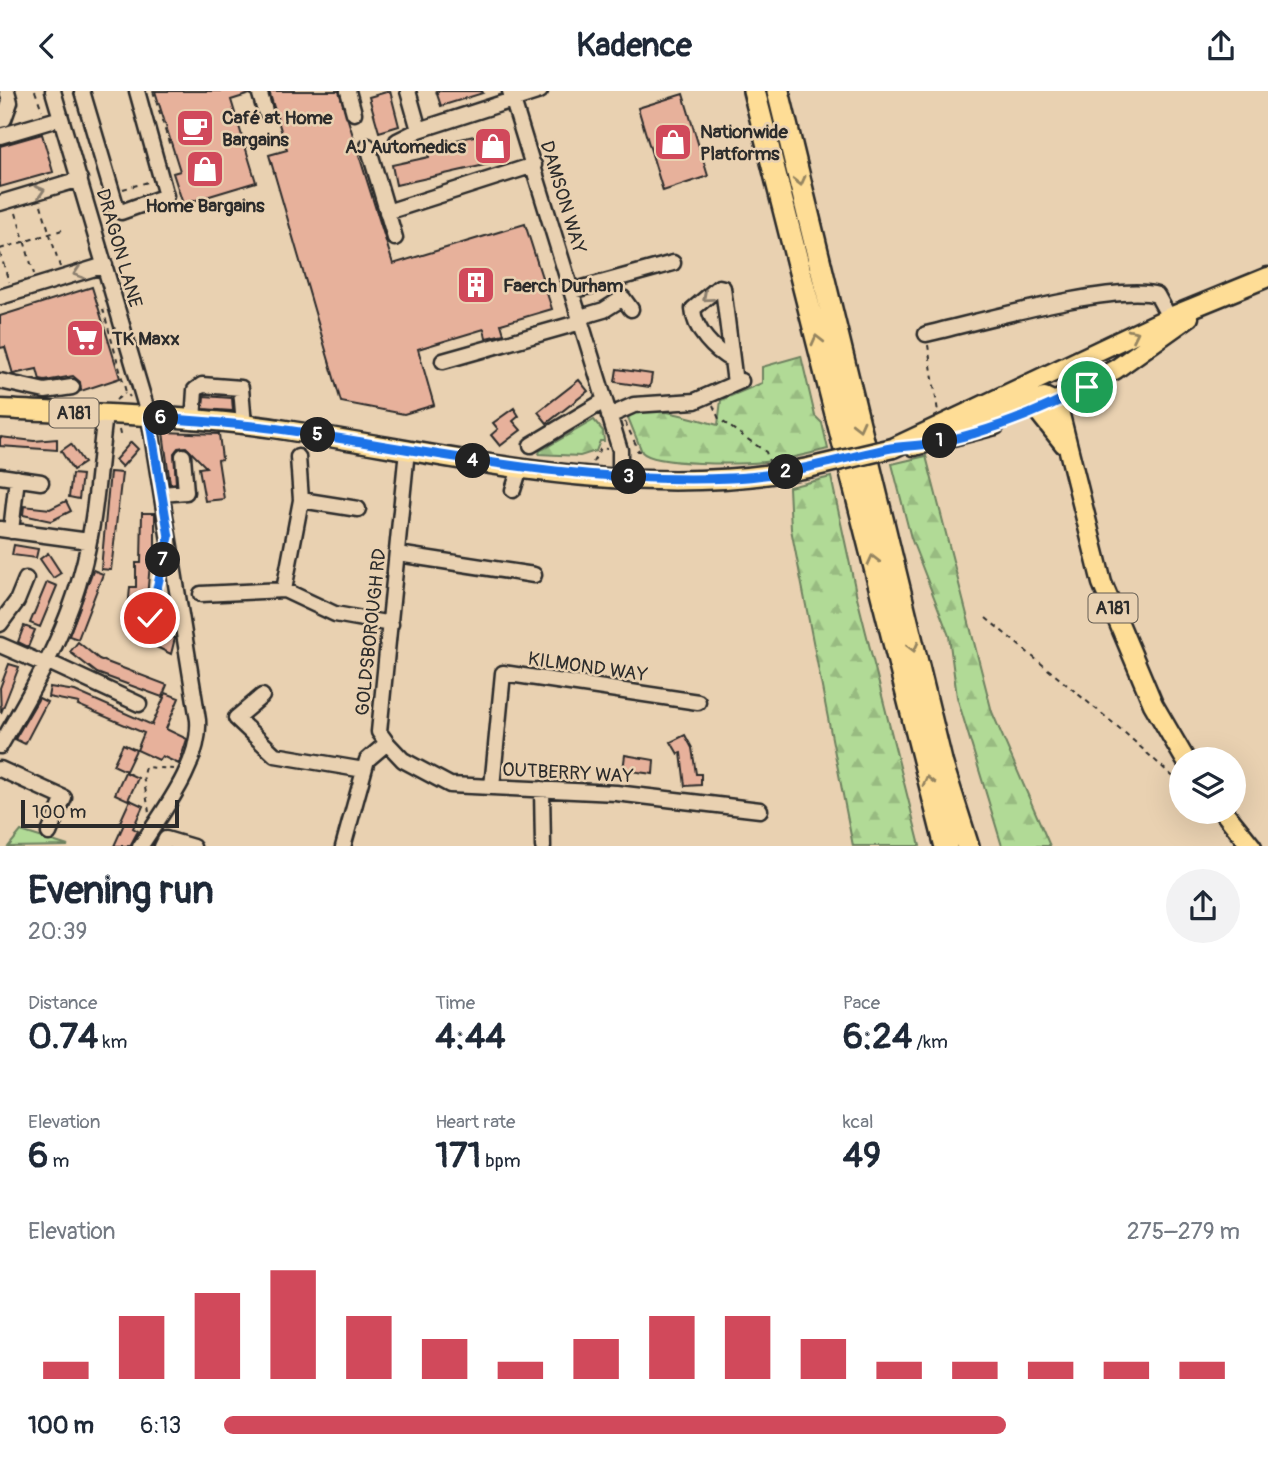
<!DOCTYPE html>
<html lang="en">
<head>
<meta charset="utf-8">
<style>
  body { margin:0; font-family:Pangolin,sans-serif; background:#f2f2f3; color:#1f2937; height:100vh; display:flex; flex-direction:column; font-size:26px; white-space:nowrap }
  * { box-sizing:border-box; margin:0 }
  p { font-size:23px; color:#747a83 }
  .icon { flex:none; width:38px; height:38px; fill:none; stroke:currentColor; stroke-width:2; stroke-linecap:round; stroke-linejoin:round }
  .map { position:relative; height:755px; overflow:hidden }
  .panel { display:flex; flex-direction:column; background:#fff; flex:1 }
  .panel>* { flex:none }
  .controls { position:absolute; left:1169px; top:656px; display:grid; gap:14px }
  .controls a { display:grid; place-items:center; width:77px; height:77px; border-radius:50%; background:#fff; box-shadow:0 7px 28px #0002; font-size:35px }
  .scale { position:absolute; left:21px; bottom:18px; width:158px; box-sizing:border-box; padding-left:7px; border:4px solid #2b2b2b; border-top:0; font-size:19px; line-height:24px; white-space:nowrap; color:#2b2b2b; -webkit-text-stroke:5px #e9d1b1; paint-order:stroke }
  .pin { position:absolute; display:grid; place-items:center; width:60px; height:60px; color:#fff; margin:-30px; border:4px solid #fff; border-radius:50%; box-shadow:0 2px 7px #0007 }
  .km { position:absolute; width:35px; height:35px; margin:-18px; border-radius:50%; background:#222; color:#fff; font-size:19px; line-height:35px; text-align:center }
  .round { display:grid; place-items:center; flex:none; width:74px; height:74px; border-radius:37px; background:#f2f2f3 }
  .overview { display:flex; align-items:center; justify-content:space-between; height:119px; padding:0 28px }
  h1 { font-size:38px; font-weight:800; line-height:52px }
  .figures { display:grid; grid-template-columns:repeat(3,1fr); gap:10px; height:119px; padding:7px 28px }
  .figures div { display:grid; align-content:center }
  .figures b { font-size:35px; font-weight:800 }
  .figures small { font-size:19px; font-weight:400 }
  .figures p { font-size:19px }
  .chart { height:196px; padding:14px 28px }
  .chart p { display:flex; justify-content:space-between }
  .chart svg { width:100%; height:126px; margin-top:7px; stroke:#d1495b; stroke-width:6 }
  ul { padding:0 28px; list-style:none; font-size:23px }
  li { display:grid; grid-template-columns:112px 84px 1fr; align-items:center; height:52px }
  li i { height:18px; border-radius:9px; background:#d1495b }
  header { display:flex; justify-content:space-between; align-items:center; height:91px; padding:0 28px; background:#fff; font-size:32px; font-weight:800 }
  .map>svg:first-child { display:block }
  .grass { fill:#b1da96; stroke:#6e8260; stroke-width:2 }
  .forest { fill:url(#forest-firs); stroke:#6e8260; stroke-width:2 }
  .building { fill:#e7b19b; stroke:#2b2b2b; stroke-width:2 }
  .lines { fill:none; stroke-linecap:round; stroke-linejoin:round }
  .minor-casing { stroke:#2b2b2b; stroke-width:19 }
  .major-casing { stroke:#2b2b2b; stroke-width:23 }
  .highway-casing { stroke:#2b2b2b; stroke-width:26 }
  .path { stroke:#2b2b2b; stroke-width:2; stroke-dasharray:5 5; stroke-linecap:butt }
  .minor { stroke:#e9d1b1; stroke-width:14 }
  .major { stroke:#fedd96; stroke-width:18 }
  .highway { stroke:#fedd96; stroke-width:21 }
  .major-bridge-casing { stroke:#2b2b2b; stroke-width:23; stroke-linecap:butt }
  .major-bridge { stroke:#fedd96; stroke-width:18 }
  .oneway { stroke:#948460 }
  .oneway2 { stroke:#8a7e6e }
  .route-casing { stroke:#fff; stroke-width:14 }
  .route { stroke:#1a73e8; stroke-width:9 }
  .labels { text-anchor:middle; stroke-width:5; stroke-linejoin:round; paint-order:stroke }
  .shield { fill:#e9d1b1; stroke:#645d53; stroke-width:2 }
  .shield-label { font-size:18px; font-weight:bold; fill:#2b2b2b }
  .poi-label { font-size:19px; font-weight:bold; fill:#2b2b2b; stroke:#e9d1b1; text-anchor:start }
  .street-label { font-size:19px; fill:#2b2b2b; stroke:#e9d1b1 }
</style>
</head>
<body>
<header><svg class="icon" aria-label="back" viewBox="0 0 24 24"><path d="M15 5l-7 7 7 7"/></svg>Kadence<svg class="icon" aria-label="share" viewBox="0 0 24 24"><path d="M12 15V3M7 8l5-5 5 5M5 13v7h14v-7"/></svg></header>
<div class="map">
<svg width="1268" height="756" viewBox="0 0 1268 756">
  <defs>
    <pattern id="forest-firs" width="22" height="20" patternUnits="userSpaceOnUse" patternTransform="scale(1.75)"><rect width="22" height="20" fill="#b1da96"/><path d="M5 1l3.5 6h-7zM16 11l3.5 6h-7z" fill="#98bb81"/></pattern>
  </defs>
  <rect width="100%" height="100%" fill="#e9d1b1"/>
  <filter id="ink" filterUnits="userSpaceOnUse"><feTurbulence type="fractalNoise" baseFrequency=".0143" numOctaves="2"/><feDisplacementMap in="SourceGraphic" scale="14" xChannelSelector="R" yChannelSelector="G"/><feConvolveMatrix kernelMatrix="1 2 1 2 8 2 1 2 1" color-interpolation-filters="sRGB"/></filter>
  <g filter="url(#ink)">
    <path class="grass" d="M21 740 68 755 8 756Z"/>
    <path class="forest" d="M801 265 815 325 822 332 828 358C807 363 786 369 764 371 742 373 655 375 642 361L627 324C650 311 693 328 718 334L721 309 762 292V276Z
      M594 329 603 340 604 350H600L596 360 580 365 539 363 540 360Z
      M926 365 992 621 1050 755H1002L957 606 949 545 911 447 892 373Z
      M831 386 857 506 920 755H853L791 438 789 396Z"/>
    <path class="building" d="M155 0H250V3L231 9 256 91 183 113 173 82 180 80Z
      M269 0H339L393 173 525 133 552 218 501 233 504 243 486 247 484 238 418 258 434 314 404 323 341 311 269 64 287 59Z
      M390 0 399 35 379 41 369 6Z
      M436 0H482L483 2 441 15Z
      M683 3 708 85 663 100 638 17Z
      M500 39 507 69 396 94 392 74 429 66 426 56Z
      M42 43 53 81 0 96V55Z
      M92 196 120 287 81 300 80 291 73 285 45 290 40 289 37 278 13 283 5 256 0 257V225Z
      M617 278 652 283 650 296 615 291Z
      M579 289 588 300 547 332 538 321Z
      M204 305 232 307 233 320 203 318Z
      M514 317 519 325 513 330 521 339 500 355 491 344 498 338 493 332Z
      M163 341 219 343 222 368 218 369 224 408 205 410 199 377 206 376 186 356 178 357 174 362 176 392 170 393Z
      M0 346 34 350 57 348V359L0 355Z
      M131 351 138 358 122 376 115 369Z
      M71 353 84 372 73 379 61 360Z
      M110 381 122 382 111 479 101 478Z
      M72 383 82 384 79 408 69 406Z
      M66 410 71 420 51 430 23 424 24 415 50 418Z
      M142 422H155V472H150L146 519H141V542L126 543 130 496H136V472H141Z
      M14 454 38 458 36 467 12 464Z
      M48 462 61 482 53 487 40 468Z
      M93 479 103 483 78 548 69 545Z
      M47 491 57 495 40 536 30 532Z
      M24 535 35 539 28 556 18 551Z
      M154 538 175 547 171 563 148 552Z
      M78 551 99 568 167 594 162 606 97 582 70 561Z
      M9 573 19 576 1 622 0 597Z
      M50 596 75 600 152 634 166 602 179 607 166 638 187 648 179 673 162 665 159 669 137 659 144 642 78 614 79 612 48 606Z
      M39 607 47 611 25 653 15 648Z
      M685 644 692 657 696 683H701V694L685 695 681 662 678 663 671 651Z
      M123 653 136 659 126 680 113 674Z
      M625 664 654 669 653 683 623 679Z
      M125 681 138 687 128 709 115 703Z
      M130 709 143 715 133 737 138 740 130 755H114L124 733 120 731Z"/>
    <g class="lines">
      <defs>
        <path id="minor" d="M53 0 149 326 198 629C201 673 163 720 140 756
          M82 0 117 118 121 121 166 105 137 0
          M259 0 265 20
          M348 0 354 22
          M408 0 419 39
          M510 0 620 359V386
          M0 29 4 28 10 11 7 0
          M0 45 61 27
          M397 50 419 39 540 0
          M368 55 395 147
          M0 112 80 88
          M387 121 534 74
          M572 200 673 172
          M0 206 105 174
          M580 226 604 219 623 207 631 218
          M926 243C974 232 1117 191 1157 204L1174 235
          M732 269C715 260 694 239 693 218L719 196 723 197 735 292
          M443 270 581 231
          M0 290 45 300 72 296
          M609 325 634 314 695 310 741 290
          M193 330 195 299 202 294 241 297 244 334
          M531 354 604 310
          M298 366 301 409
          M0 385 41 391
          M513 399 520 377
          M162 403 186 401 183 365
          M0 438 89 450
          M11 440 17 387
          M398 463 534 484
          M284 499 301 409 358 418
          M201 503 284 499 335 523 391 533
          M0 533 17 510 26 488
          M0 554 44 573
          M46 570 139 613
          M262 605 236 627 275 664 364 679
          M387 652 403 669 450 694 616 702 760 719
          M0 655C31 602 65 544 81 484 96 433 98 377 105 324
          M0 678 64 707 49 742
          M492 696 503 582 698 611
          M542 698 543 756
          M162 756 166 748 193 756
          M343 756 367 669 387 652 379 641 407 359"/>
        <path id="major" d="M1035 307 1037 319 1064 353
          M1047 315 1116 278 1189 226
          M0 318C95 323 192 324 286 339 457 365 635 412 808 377
          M954 331 986 327 1044 306 1057 312 1102 492 1153 613 1185 668
          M914 355 995 334
          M893 357 1170 226 1268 186
          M1224 721 1252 756"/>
        <path id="highway" d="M754 0 946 756
          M778 0 942 674 968 756"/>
      </defs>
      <use href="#minor" class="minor-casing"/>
      <use href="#major" class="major-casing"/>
      <use href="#highway" class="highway-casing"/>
      <path class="path" d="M35 0 42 19
        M153 0 170 55
        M123 98 148 91
        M41 114 60 176
        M16 122 34 183
        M0 158 62 139
        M0 162 9 191
        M103 218 126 301 130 306
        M928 254 938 321
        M116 309 125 302
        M713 314 719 328 766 361 769 370
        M625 331 639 360H634
        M119 339 121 348
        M593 371 601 357 607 358
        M161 481 150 527 169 535
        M986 527 1124 641 1181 693
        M149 721 143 684 145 676 174 678"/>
      <use href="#minor" class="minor"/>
      <use href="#major" class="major"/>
      <use href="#highway" class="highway"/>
      <defs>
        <path id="major-bridge" d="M808 377 893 357"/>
      </defs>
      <use href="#major-bridge" class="major-bridge-casing"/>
      <use href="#major-bridge" class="major-bridge"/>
    </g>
    <defs><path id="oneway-chevron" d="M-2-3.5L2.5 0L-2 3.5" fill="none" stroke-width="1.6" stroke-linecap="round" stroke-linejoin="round" transform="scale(1.75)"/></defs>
    <g class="oneway">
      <use href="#oneway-chevron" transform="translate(800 90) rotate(76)"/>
      <use href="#oneway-chevron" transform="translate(1134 243) rotate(-26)"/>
      <use href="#oneway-chevron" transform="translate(817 249) rotate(-104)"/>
      <use href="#oneway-chevron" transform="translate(859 335) rotate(76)"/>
      <use href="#oneway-chevron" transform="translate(873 469) rotate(-104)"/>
      <use href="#oneway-chevron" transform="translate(913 556) rotate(76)"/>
      <use href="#oneway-chevron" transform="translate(928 690) rotate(-104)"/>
    </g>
    <g class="oneway2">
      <use href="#oneway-chevron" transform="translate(40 100) rotate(-17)"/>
      <use href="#oneway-chevron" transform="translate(78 182) rotate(162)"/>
      <use href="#oneway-chevron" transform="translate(707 206) rotate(139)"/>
    </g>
  </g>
  <g class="lines" filter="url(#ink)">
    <defs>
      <path id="route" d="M150 527 169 446 149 326C194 330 240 332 286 339 434 361 580 394 731 387 786 385 838 368 891 357 904 355 916 355 928 353 982 344 1039 321 1087 296"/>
    </defs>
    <use href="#route" class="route-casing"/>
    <use href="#route" class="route"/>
  </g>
  <defs>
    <symbol id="cafe-square" viewBox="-11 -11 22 22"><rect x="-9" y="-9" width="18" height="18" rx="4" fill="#d1495b" stroke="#e9d1b1"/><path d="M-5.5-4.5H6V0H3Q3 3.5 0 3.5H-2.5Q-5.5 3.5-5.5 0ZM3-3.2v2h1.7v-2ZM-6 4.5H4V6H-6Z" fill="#fff"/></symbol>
    <symbol id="shop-square" viewBox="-11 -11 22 22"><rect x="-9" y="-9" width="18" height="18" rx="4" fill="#d1495b" stroke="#e9d1b1"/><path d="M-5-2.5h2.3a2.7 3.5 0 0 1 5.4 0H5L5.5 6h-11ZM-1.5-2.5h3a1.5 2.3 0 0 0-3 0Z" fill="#fff"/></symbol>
    <symbol id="building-square" viewBox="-11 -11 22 22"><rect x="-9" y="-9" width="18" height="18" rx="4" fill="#d1495b" stroke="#e9d1b1"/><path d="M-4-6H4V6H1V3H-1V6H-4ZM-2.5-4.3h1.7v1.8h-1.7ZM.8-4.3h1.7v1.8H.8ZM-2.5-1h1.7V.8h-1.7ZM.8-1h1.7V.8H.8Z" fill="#fff"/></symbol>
    <symbol id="supermarket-square" viewBox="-11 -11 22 22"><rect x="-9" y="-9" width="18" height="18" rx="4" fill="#d1495b" stroke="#e9d1b1"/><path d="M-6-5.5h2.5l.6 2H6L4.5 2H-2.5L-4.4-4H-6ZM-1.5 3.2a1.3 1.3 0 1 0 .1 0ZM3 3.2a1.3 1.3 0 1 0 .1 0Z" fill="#fff"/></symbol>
  </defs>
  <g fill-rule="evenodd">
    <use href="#cafe-square" x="173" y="15" width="44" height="44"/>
    <use href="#shop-square" x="651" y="29" width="44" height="44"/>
    <use href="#shop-square" x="471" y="33" width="44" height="44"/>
    <use href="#shop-square" x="183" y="56" width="44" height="44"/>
    <use href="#building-square" x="454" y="172" width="44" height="44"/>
    <use href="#supermarket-square" x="63" y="225" width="44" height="44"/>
  </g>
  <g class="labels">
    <g class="shield">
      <rect x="49.5" y="307.5" width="49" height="29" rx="5"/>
      <rect x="1088.5" y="502.5" width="49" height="29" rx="5"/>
    </g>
    <g class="shield-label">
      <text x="74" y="328">A181</text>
      <text x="1113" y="523">A181</text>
    </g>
    <g class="poi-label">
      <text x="222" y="33">Café at Home<tspan x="222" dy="22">Bargains</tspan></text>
      <text x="700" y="47">Nationwide<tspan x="700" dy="22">Platforms</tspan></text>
      <text x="466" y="62" text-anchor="end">AJ Automedics</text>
      <text x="205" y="121" text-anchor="middle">Home Bargains</text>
      <text x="503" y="201">Faerch Durham</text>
      <text x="112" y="254">TK Maxx</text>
    </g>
    <g class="street-label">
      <text transform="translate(564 106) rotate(73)" y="7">DAMSON WAY</text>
      <text transform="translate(120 157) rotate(74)" y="7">DRAGON LANE</text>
      <text transform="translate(370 541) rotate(-84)" y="7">GOLDSBOROUGH RD</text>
      <text transform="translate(588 575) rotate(8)" y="7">KILMOND WAY</text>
      <text transform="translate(568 681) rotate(3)" y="7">OUTBERRY WAY</text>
    </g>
  </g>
</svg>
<div class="controls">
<a><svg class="icon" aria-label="layers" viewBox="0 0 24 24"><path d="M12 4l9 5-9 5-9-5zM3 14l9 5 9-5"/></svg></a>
</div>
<div class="scale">100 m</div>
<div class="pin" style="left:1087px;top:296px;background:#1e9e55"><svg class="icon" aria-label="arrive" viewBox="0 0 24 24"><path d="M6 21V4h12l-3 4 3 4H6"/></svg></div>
<div class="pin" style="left:150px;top:527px;background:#d93025"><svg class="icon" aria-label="check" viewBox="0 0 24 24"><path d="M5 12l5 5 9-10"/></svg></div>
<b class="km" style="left:940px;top:350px">1</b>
<b class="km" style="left:786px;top:381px">2</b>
<b class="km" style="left:629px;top:386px">3</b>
<b class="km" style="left:473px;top:370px">4</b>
<b class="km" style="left:318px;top:344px">5</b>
<b class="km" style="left:161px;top:327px">6</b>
<b class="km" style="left:163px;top:469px">7</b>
</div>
<section class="panel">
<div class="overview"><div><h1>Evening run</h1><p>20:39</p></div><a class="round"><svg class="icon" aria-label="share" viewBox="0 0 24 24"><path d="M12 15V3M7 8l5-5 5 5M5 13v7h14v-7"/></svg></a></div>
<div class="figures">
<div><p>Distance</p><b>0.74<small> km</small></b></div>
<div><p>Time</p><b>4:44</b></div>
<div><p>Pace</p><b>6:24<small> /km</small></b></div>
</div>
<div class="figures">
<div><p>Elevation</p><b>6<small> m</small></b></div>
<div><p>Heart rate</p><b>171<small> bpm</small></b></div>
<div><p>kcal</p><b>49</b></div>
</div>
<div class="chart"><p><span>Elevation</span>275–279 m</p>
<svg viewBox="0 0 160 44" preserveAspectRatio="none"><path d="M5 44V38M15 44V22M25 44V14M35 44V6M45 44V22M55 44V30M65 44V38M75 44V30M85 44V22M95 44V22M105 44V30M115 44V38M125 44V38M135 44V38M145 44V38M155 44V38"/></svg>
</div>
<ul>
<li><b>100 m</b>6:13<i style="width:77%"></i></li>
</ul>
</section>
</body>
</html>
